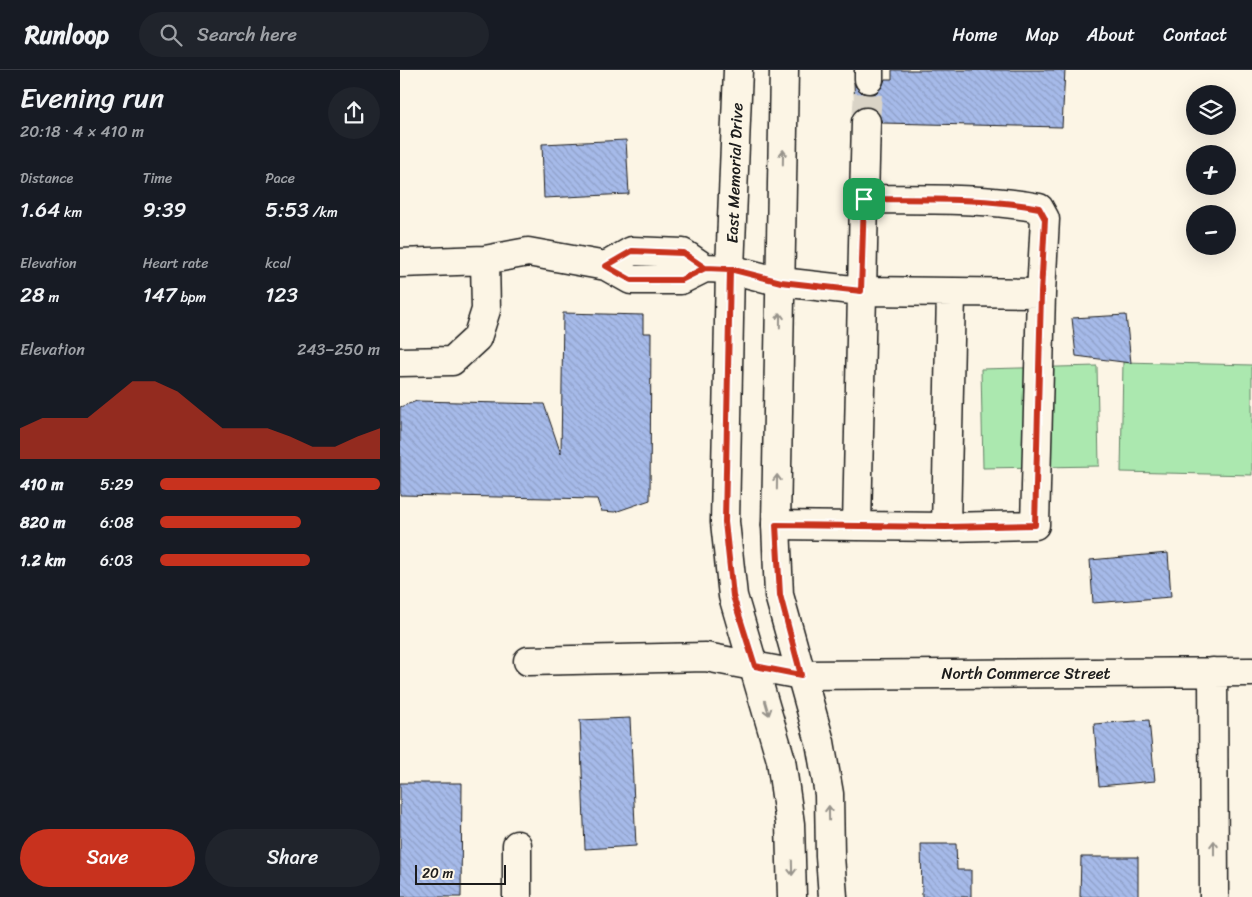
<!DOCTYPE html>
<html lang="en">
<head>
<meta charset="utf-8">
<style>
  body { margin:0; font-family:Sriracha,sans-serif; background:#20242c; color:#f1f3f6; height:100vh; display:flex; flex-direction:column; font-size:19px; white-space:nowrap }
  * { box-sizing:border-box; margin:0 }
  p { font-size:16px; color:#9ea1a6 }
  .icon { flex:none; width:28px; height:28px; fill:none; stroke:currentColor; stroke-width:2; stroke-linecap:round; stroke-linejoin:round }
  .map { position:relative; flex:1; overflow:hidden }
  .panel { display:flex; flex-direction:column; background:#171b24; width:400px }
  .panel>* { flex:none }
  .controls { position:absolute; left:786px; top:15px; display:grid; gap:10px }
  .controls a { display:grid; place-items:center; width:50px; height:50px; border-radius:50%; background:#171b24; box-shadow:0 5px 20px #0002; font-size:25px }
  .scale { position:absolute; left:15px; bottom:12px; width:91px; box-sizing:border-box; padding-left:5px; border:2px solid #1c1c1c; border-top:0; font-size:14px; line-height:18px; white-space:nowrap; color:#1c1c1c; -webkit-text-stroke:4px #fcf5e5; paint-order:stroke }
  .pin { position:absolute; display:grid; place-items:center; width:42px; height:42px; color:#fff; margin:-21px; border-radius:10px; box-shadow:0 2px 8px #0006 }
  .round { display:grid; place-items:center; flex:none; width:52px; height:52px; border-radius:26px; background:#20242c }
  .overview { display:flex; align-items:center; justify-content:space-between; height:85px; padding:0 20px }
  h1 { font-size:28px; font-weight:600; line-height:38px }
  .figures { display:grid; grid-template-columns:repeat(3,1fr); gap:8px; height:85px; padding:5px 20px }
  .figures div { display:grid; align-content:center }
  .figures b { font-size:21px; font-weight:600 }
  .figures small { font-size:14px; font-weight:400 }
  .figures p { font-size:14px }
  .chart { height:140px; padding:10px 20px }
  .chart p { display:flex; justify-content:space-between }
  .chart svg { width:100%; height:90px; margin-top:5px; fill:#c8321e; opacity:.7 }
  .primary-button { display:flex; gap:10px; margin-top:auto; padding:10px 20px }
  .primary-button a { flex:1; height:58px; border-radius:30px; background:#c8321e; color:#fff; font-size:20px; font-weight:600; line-height:58px; text-align:center }
  .primary-button a+a { background:#20242c; color:#f1f3f6 }
  ul { padding:0 20px; list-style:none; font-size:16px }
  li { display:grid; grid-template-columns:80px 60px 1fr; align-items:center; height:38px }
  li i { height:12px; border-radius:6px; background:#c8321e }
  header { display:flex; align-items:center; gap:30px; box-sizing:border-box; height:70px; padding:0 25px; background:#171b24; border-bottom:1px solid #363941 }
  header strong { font-size:24px }
  nav { display:flex; gap:28px; margin-inline-start:auto; font-size:18px }
  .search { width:350px; height:45px; background:#20242c; display:flex; align-items:center; gap:12px; box-sizing:border-box; padding:0 18px; border-radius:28px; color:#9ea1a6; font-size:19px }
  main { display:flex; flex:1; min-height:0 }
  .map>svg:first-child { display:block }
  .green { fill:#abe8af; stroke:#648266 }
  .building { fill:url(#building-back-hatch); stroke:#1c1c1c }
  .lines { fill:none; stroke-linecap:round; stroke-linejoin:round }
  .minor-tunnel { stroke:#dad4c7; stroke-width:28; stroke-dasharray:28 14; stroke-linecap:butt }
  .minor-casing { stroke:#1c1c1c; stroke-width:31 }
  .major-casing { stroke:#1c1c1c; stroke-width:31 }
  .minor { stroke:#fcf5e5; stroke-width:28 }
  .major { stroke:#fcf5e5; stroke-width:28 }
  .oneway { stroke:#97938b }
  .route-casing { stroke:#fff; stroke-width:10 }
  .route { stroke:#c8321e; stroke-width:6 }
  .labels { text-anchor:middle; stroke-width:4; stroke-linejoin:round; paint-order:stroke }
  .street-label { font-size:16px; fill:#1c1c1c; stroke:#fcf5e5 }
</style>
</head>
<body>
<header>
<strong>Runloop</strong>
<div class="search"><svg class="icon" aria-label="search" viewBox="0 0 24 24"><circle cx="10" cy="10" r="6"/><path d="M15 15l6 6"/></svg>Search here</div>
<nav><a>Home</a><a>Map</a><a>About</a><a>Contact</a></nav>
</header>
<main>
<section class="panel">
<div class="overview"><div><h1>Evening run</h1><p>20:18 · 4 × 410 m</p></div><a class="round"><svg class="icon" aria-label="share" viewBox="0 0 24 24"><path d="M12 15V3M7 8l5-5 5 5M5 13v7h14v-7"/></svg></a></div>
<div class="figures">
<div><p>Distance</p><b>1.64<small> km</small></b></div>
<div><p>Time</p><b>9:39</b></div>
<div><p>Pace</p><b>5:53<small> /km</small></b></div>
</div>
<div class="figures">
<div><p>Elevation</p><b>28<small> m</small></b></div>
<div><p>Heart rate</p><b>147<small> bpm</small></b></div>
<div><p>kcal</p><b>123</b></div>
</div>
<div class="chart"><p><span>Elevation</span>243–250 m</p>
<svg viewBox="0 0 160 44" preserveAspectRatio="none"><path d="M0 44V29L10 24L20 24L30 24L40 15L50 6L60 6L70 11L80 20L90 29L100 29L110 29L120 33L130 38L140 38L150 33L160 29V44z"/></svg>
</div>
<ul>
<li><b>410 m</b>5:29<i style="width:100%"></i></li>
<li><b>820 m</b>6:08<i style="width:64%"></i></li>
<li><b>1.2 km</b>6:03<i style="width:68%"></i></li>
</ul>
<div class="primary-button"><a>Save</a><a>Share</a></div>
</section>
<div class="map">
<svg width="852" height="827" viewBox="0 0 852 827">
  <defs>
    <pattern id="building-back-hatch" width="6" height="6" patternUnits="userSpaceOnUse" patternTransform="scale(1.25)"><rect width="6" height="6" fill="#a6bae9"/><path d="M-1 5l2 2M0 0l6 6M5-1l2 2" fill="none" stroke="#8e9fc7"/></pattern>
  </defs>
  <rect width="100%" height="100%" fill="#fcf5e5"/>
  <filter id="ink" filterUnits="userSpaceOnUse"><feTurbulence type="fractalNoise" baseFrequency=".02" numOctaves="2"/><feDisplacementMap in="SourceGraphic" scale="10" xChannelSelector="R" yChannelSelector="G"/><feConvolveMatrix kernelMatrix="1 2 1 2 8 2 1 2 1" color-interpolation-filters="sRGB"/></filter>
  <g filter="url(#ink)">
    <path class="green" d="M723 292 852 295V405L721 402Z
      M697 296 699 396 583 398 581 299Z"/>
    <path class="building" d="M492 0H665L662 57 482 53 479 44 474 38 466 36 459 38 455 42 454 12 456 17 462 23 469 25 476 23 482 17 485 9H492Z
      M226 70 229 124 144 128 142 74Z
      M163 243 243 245V263H251L250 430 215 442 201 441 197 429 0 425V337L17 331 144 334 161 384Z
      M726 245 731 293 676 286 672 248Z
      M768 483 771 527 693 533 690 490Z
      M230 648 236 776 185 779 180 650Z
      M749 650 755 711 699 716 694 654Z
      M0 713H62L61 827H0Z
      M521 774H556L557 800H571V827H522Z
      M681 787H738V827H680Z"/>
    <g class="lines">
      <path class="minor-tunnel" d="M466 52 469 9"/>
      <defs>
        <path id="minor" d="M469 9V0
          M464 129 466 52
          M0 193 85 190 128 182 206 196 231 210H281L305 198
          M206 196 232 181 283 183 305 198 330 199 381 212 461 221 641 223
          M0 292 52 291 77 268 86 240 85 190
          M376 455 457 456 464 129C522 130 582 127 639 138L645 149 641 223 635 455 546 457
          M457 456 546 457 551 223
          M128 591 306 587 401 605 852 602
          M813 602 814 827
          M117 775V827"/>
        <path id="major" d="M338 0 330 199 325 452 333 526 381 690 390 754 392 827
          M384 0 376 455 379 525 420 672 429 724 430 786 433 827"/>
      </defs>
      <use href="#minor" class="minor-casing"/>
      <use href="#major" class="major-casing"/>
      <use href="#minor" class="minor"/>
      <use href="#major" class="major"/>
    </g>
    <defs><path id="oneway-shaft" d="M-6 0H5M1.5-3L5.5 0L1.5 3" fill="none" stroke-width="1.6" stroke-linecap="round" stroke-linejoin="round" transform="scale(1.25)"/></defs>
    <g class="oneway">
      <use href="#oneway-shaft" transform="translate(383 87) rotate(-89)"/>
      <use href="#oneway-shaft" transform="translate(380 250) rotate(-89)"/>
      <use href="#oneway-shaft" transform="translate(377 412) rotate(-89)"/>
      <use href="#oneway-shaft" transform="translate(367 638) rotate(74)"/>
      <use href="#oneway-shaft" transform="translate(429 743) rotate(-91)"/>
      <use href="#oneway-shaft" transform="translate(814 778) rotate(-90)"/>
      <use href="#oneway-shaft" transform="translate(392 798) rotate(89)"/>
    </g>
  </g>
  <g class="lines" filter="url(#ink)">
    <defs>
      <path id="route" d="M464 129 461 221 381 212 330 199 305 198 281 210H231L206 196 232 181 283 183 305 198 330 199 325 452 333 526 355 596 401 605 380 525 376 455 546 457 635 455 641 223 645 149 639 138C582 127 522 130 464 129"/>
    </defs>
    <use href="#route" class="route-casing"/>
    <use href="#route" class="route"/>
  </g>
  <g class="labels">
    <g class="street-label">
      <text transform="translate(334 103) rotate(-88)" y="6">East Memorial Drive</text>
      <text x="626" y="609">North Commerce Street</text>
    </g>
  </g>
</svg>
<div class="controls">
<a><svg class="icon" aria-label="layers" viewBox="0 0 24 24"><path d="M12 4l9 5-9 5-9-5zM3 14l9 5 9-5"/></svg></a>
<a>+</a>
<a>−</a>
</div>
<div class="scale">20 m</div>
<div class="pin" style="left:464px;top:129px;background:#1e9e55"><svg class="icon" aria-label="arrive" viewBox="0 0 24 24"><path d="M6 21V4h12l-3 4 3 4H6"/></svg></div>
</div>
</main>
</body>
</html>
